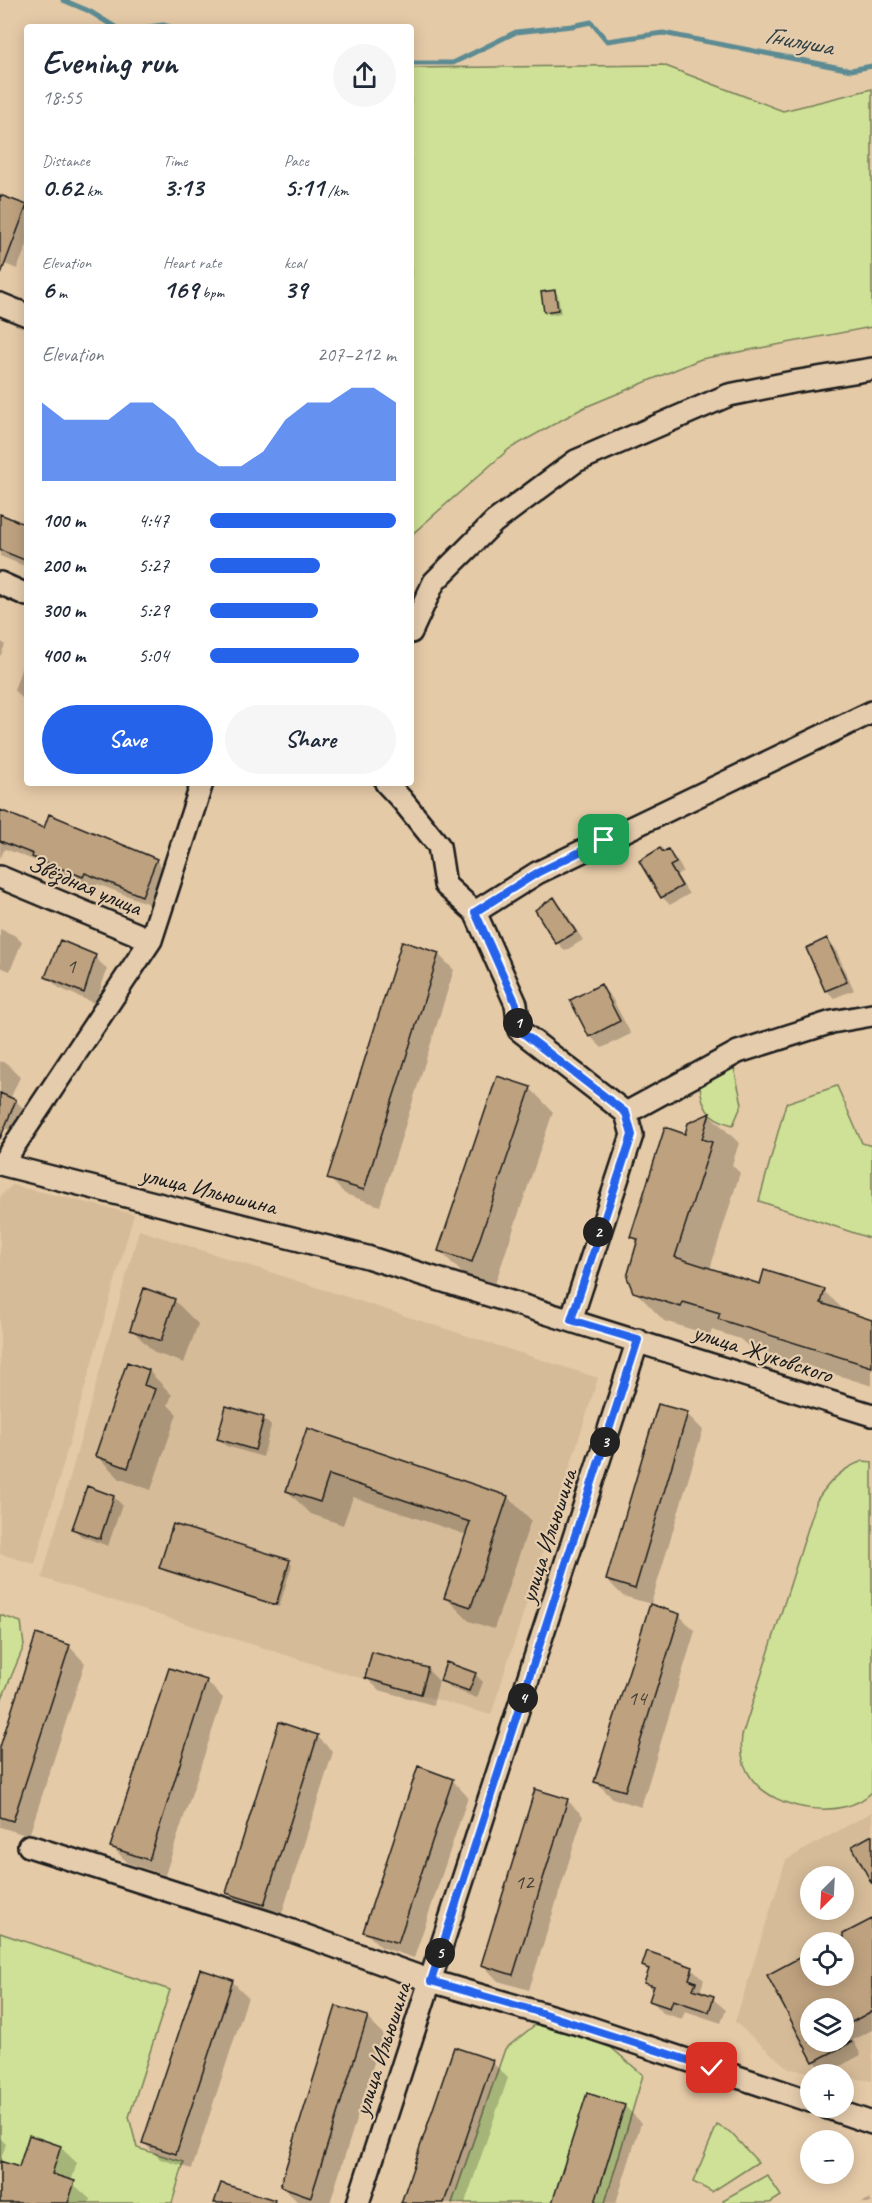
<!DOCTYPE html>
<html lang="en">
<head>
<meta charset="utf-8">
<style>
  body { margin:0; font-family:Caveat,sans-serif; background:#f6f6f7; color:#1f2937; height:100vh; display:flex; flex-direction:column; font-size:22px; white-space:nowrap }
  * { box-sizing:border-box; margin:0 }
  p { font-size:20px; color:#747a83 }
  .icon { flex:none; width:33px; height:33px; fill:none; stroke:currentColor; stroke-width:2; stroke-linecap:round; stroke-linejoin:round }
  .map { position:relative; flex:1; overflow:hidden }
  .drawer { position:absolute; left:24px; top:24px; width:390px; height:762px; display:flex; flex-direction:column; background:#fff; border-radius:6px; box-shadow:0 3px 15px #0003 }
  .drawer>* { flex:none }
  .needle { width:39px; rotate:204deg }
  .fabs { position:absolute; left:800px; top:1866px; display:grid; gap:12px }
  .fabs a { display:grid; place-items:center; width:54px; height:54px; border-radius:50%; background:#fff; box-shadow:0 3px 15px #0003; font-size:30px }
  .pin { position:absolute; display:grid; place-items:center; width:51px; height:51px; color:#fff; margin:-26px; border-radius:12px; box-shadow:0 3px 9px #0006 }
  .km { position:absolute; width:30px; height:30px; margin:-15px; border-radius:50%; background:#222; color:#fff; font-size:16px; line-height:30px; text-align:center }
  .round { display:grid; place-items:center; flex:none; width:63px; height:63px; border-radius:32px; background:#f6f6f7 }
  .head { display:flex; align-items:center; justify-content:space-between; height:102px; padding:0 18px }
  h1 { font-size:33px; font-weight:700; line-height:45px }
  .stats { display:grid; grid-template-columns:repeat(3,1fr); gap:9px; height:102px; padding:6px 18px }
  .stats div { display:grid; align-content:center }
  .stats b { font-size:26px; font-weight:700 }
  .stats small { font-size:16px; font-weight:400 }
  .stats p { font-size:16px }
  .chart { height:168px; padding:12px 18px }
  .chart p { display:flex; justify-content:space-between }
  .chart svg { width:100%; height:108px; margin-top:6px; fill:#2563eb; opacity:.7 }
  .action { display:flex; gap:12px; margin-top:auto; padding:12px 18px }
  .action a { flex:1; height:69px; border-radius:36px; background:#2563eb; color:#fff; font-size:24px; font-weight:700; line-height:69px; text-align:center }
  .action a+a { background:#f6f6f7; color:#1f2937 }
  ul { padding:0 18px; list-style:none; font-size:20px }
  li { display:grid; grid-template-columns:96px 72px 1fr; align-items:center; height:45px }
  li i { height:15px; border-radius:8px; background:#2563eb }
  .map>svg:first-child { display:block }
  .built { fill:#d5bb98; fill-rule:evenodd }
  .green { fill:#cfe196; stroke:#767e59; stroke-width:1.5 }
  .shadow { fill:#0003; fill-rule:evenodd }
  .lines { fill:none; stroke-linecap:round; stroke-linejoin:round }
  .stream { stroke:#5c8b93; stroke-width:5 }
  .building { fill:#bea27f; stroke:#1c1c1c; stroke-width:1.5 }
  .minor-casing { stroke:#1c1c1c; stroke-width:26 }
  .minor { stroke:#e5ccad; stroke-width:21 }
  .route-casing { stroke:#fff; stroke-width:12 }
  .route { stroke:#2563eb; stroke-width:8 }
  .labels { text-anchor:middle; stroke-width:4.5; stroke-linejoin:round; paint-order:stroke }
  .number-label { font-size:21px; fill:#443e35 }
  .street-label { font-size:24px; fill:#1c1c1c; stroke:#e5ccad }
  .water-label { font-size:26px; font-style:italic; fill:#314144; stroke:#e5ccad }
</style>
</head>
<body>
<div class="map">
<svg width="872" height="2203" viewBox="0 0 872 2203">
  <rect width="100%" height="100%" fill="#e5caa7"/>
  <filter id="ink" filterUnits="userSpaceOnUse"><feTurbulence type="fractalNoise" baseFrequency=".0167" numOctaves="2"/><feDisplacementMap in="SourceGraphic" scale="12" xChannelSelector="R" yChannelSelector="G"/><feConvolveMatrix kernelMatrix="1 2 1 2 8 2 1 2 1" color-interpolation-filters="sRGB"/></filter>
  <g filter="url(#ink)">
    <path class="built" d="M12 1185 134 1214 35 1564 0 1554V1197Z
      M139 1230 598 1378 491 1715 336 1671 42 1578Z
      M872 1812V2081L843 2077V2074H827L789 2069 735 2022 786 1860ZM810 1876H843V1910H810ZM810 1942H843V1976H810ZM810 2008H843V2042H810Z"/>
    <path class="green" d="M663 65 783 111 872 89V327L701 359 583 408 509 449 411 535V68Z
      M725 1066 734 1068 742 1104 733 1125C705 1118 703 1107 699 1081Z
      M837 1086 862 1143 872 1146V1239L759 1201 786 1103Z
      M863 1461 872 1462V1792C844 1821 775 1811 752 1779 742 1766 740 1752 742 1736L817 1500C829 1482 842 1468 863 1461Z
      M0 1615 21 1622 24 1646 0 1703Z
      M0 1933 170 1990 129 2117 137 2148 184 2162 172 2203H0Z
      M541 2020 600 2038 643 2075 605 2203H452L505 2049Z
      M717 2125 730 2132 758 2162 712 2192 693 2182Z
      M767 2175 781 2196 770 2203H725L723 2200Z"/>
    <path class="shadow" d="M0 197 27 207V245L17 269 0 262Z
      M554 292 558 295 561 313 549 315 546 311Z
      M0 516 27 528V567L0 556Z
      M0 640 5 645 0 657Z
      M25 658H27V700L22 698 14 690Z
      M0 811 45 830 156 861 168 872 154 906 97 884 95 888 46 868 41 863 5 849 0 858Z
      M668 851 676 859 683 871 677 875 689 894 670 905 662 897 664 854Z
      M554 899 562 907 583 940 565 951 558 943 537 910Z
      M0 929 14 935 22 942 10 971 0 967Z
      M827 940 835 948 854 990 834 998 826 990 808 948Z
      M438 954 454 970 380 1206 345 1194 329 1178Z
      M95 957 107 969 96 1004 59 988 46 976Z
      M600 985 612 998 631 1034 602 1048 590 1036Z
      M0 1061 8 1064 20 1077 10 1099 16 1101 28 1113 19 1134 0 1126Z
      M530 1088 553 1112 495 1284 463 1274 440 1251Z
      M710 1115 739 1143 732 1165 740 1173 710 1269 761 1286 824 1291 847 1313 872 1321V1386L749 1347 740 1339 712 1330 710 1335 664 1321 635 1291 639 1244 632 1236 686 1136 690 1125Z
      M174 1300 198 1324 184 1363 155 1353 132 1330Z
      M128 1364 149 1371 172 1395 168 1405 177 1414 151 1490 120 1479 97 1456Z
      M687 1414 703 1430 651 1604 623 1596 607 1580Z
      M263 1418 271 1426 263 1457 226 1446 218 1438Z
      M308 1430 508 1497 531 1520 494 1629 469 1621 446 1598 467 1535 353 1497 343 1525 311 1514 287 1491Z
      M87 1488 114 1497 122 1505 108 1546 81 1536 73 1528Z
      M289 1562 292 1565 279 1607 164 1571 161 1567Z
      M679 1615 695 1631 641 1807 612 1798 596 1782Z
      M69 1646 85 1663 29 1836 0 1827V1752Z
      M427 1669 439 1681 433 1705 379 1690 366 1678Z
      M170 1670 207 1682 223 1698 165 1875 128 1863 112 1847Z
      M475 1674 483 1682 477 1698 450 1688 442 1680Z
      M317 1736 333 1752 280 1920 244 1908 228 1892Z
      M452 1780 468 1797 414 1958 381 1947 364 1931Z
      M567 1800 583 1816 529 1990 498 1981 482 1964Z
      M872 1920V2030L853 2040 861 2055 827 2073 814 2061 769 1975 810 1953V1976H843V1942H830ZM810 2008H843V2042H810Z
      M643 1965 692 1968 704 1980 701 1989 726 2010 721 2023 685 2011 682 2019 663 2013 651 2000 654 1991 646 1983 650 1972Z
      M232 1981 248 1997 192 2169 160 2159 144 2143Z
      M367 2018 383 2034 330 2203 298 2202 281 2186Z
      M492 2062 508 2078 465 2203H402Z
      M588 2095 625 2106 641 2123 616 2203H554Z
      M0 2138 6 2144 0 2162Z
      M60 2147 77 2163 71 2182 90 2199 89 2203H0V2163L20 2169Z
      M868 2199 872 2203H862Z"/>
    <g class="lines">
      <path class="stream" d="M63 0 89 11 115 27
        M149 27 163 25 170 27
        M411 63H453L516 32 572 26 591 22 607 41 663 33 851 70 872 66"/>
    </g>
    <path class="building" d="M0 195 27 205 1 274H0Z
      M555 290 558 310 544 312 541 292Z
      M0 514 27 525V561L0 550Z
      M0 810 44 828 49 814 157 859 142 896 85 873 83 877 32 857 33 854 0 841Z
      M660 848 663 852 668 849 676 863 670 866 682 886 661 898 639 861Z
      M554 897 576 932 556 944 535 910Z
      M827 938 847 982 825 991 806 948Z
      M60 940 96 955 84 993 45 977Z
      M402 941 439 953 364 1190 327 1179Z
      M601 984 620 1021 589 1037 570 1000Z
      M497 1076 531 1087 472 1262 438 1251Z
      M0 1093 16 1100 0 1139Z
      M710 1113 702 1139 712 1142 675 1257 760 1284 764 1270 825 1289 821 1303 872 1320V1367L718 1319 720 1313 683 1302 681 1307 633 1292 627 1277 638 1239 630 1237 665 1127 685 1134 688 1123Z
      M144 1288 175 1299 161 1341 130 1330Z
      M127 1362 149 1370 144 1385 155 1389 128 1468 95 1456Z
      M658 1404 688 1412 635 1589 606 1580Z
      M226 1406 264 1417 255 1450 217 1439Z
      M307 1428 508 1496 471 1607 444 1598 470 1522 329 1475 320 1502 286 1491Z
      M87 1486 114 1496 100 1539 72 1529Z
      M173 1524 290 1560 276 1605 159 1568Z
      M650 1604 680 1614 625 1791 594 1782Z
      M36 1634 70 1645 13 1821 0 1817V1747Z
      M372 1652 428 1668 421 1694 365 1678Z
      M446 1662 476 1673 469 1691 440 1681Z
      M169 1668 207 1680 149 1860 110 1847Z
      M279 1722 318 1735 264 1905 226 1893Z
      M418 1766 453 1779 398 1943 363 1932Z
      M535 1789 568 1799 513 1975 481 1965Z
      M872 1835V1884L852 1846Z
      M872 1919V2011L843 2027V2008H810V2042H852L813 2062 767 1975 810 1952V1976H843V1934Z
      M647 1951 693 1967 689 1979 696 1982 693 1989 714 1996 709 2012 673 2000 670 2008 649 2001 654 1986 644 1983 649 1969 642 1966Z
      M200 1969 233 1980 176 2154 142 2143Z
      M336 2006 368 2016 311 2197 280 2186Z
      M454 2047 493 2060 444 2203H401Z
      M587 2093 625 2105 595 2203H552Z
      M29 2135 61 2146 52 2174 75 2181 68 2203H0V2161L19 2167Z
      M221 2183 275 2200 274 2203H214Z"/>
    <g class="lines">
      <defs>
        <path id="minor" d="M0 304 27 315
          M0 583 27 595
          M411 632 434 582 494 522 576 461 729 395 793 382 872 369
          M386 783 402 800 439 846 445 885 475 912 516 1004 519 1030 626 1113 632 1135 571 1320
          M0 877 151 940
          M475 912 537 873 872 712
          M626 1113 738 1052 832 1022 872 1015
          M0 1164 367 1257 872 1415
          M2 1164 151 940 202 783
          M29 1846 270 1923 431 1981 585 2026 810 2101
          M828 2108 872 2123
          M358 2203 638 1340"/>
      </defs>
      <use href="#minor" class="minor-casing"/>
      <use href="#minor" class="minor"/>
    </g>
  </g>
  <g class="lines" filter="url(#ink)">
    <defs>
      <path id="route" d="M604 840 537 873 475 912 516 1004 519 1030 626 1113 632 1135 571 1320 638 1340 431 1981 532 2010 712 2068"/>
    </defs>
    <use href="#route" class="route-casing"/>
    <use href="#route" class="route"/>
  </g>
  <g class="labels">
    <g class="number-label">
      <text x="71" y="973">1</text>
      <text x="637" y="1705">14</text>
      <text x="524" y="1889">12</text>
    </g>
    <g class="street-label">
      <text transform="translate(85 885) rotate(23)" y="8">Звёздная улица</text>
      <text transform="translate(209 1190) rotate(14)" y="8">улица Ильюшина</text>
      <text transform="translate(763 1353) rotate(18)" y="8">улица Жуковского</text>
      <text transform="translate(548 1536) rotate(-72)" y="8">улица Ильюшина</text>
      <text transform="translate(382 2049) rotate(-72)" y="8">улица Ильюшина</text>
    </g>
    <g class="water-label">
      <text transform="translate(799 40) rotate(11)" y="9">Гнилуша</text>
    </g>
  </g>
</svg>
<div class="fabs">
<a><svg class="needle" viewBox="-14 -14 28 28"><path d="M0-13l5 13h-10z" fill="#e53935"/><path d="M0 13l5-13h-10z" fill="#747a83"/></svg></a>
<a><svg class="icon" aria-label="locate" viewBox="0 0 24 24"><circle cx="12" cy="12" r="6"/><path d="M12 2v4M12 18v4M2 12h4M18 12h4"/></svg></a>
<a><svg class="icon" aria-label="layers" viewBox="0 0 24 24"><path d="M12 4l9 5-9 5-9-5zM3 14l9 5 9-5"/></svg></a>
<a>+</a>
<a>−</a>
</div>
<div class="pin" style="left:604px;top:840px;background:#1e9e55"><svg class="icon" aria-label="arrive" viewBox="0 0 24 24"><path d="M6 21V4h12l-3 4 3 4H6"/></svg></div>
<div class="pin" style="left:712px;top:2068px;background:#d93025"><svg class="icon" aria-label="check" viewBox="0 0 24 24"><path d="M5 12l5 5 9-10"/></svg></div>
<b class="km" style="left:518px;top:1023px">1</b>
<b class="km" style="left:598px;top:1232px">2</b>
<b class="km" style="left:605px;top:1442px">3</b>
<b class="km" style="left:523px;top:1698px">4</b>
<b class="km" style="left:440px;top:1953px">5</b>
<section class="drawer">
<div class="head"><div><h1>Evening run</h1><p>18:55</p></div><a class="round"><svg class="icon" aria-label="share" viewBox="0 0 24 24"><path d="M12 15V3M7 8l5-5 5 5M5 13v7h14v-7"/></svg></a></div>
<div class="stats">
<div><p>Distance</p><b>0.62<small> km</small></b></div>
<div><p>Time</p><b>3:13</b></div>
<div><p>Pace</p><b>5:11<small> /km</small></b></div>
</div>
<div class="stats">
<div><p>Elevation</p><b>6<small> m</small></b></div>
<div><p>Heart rate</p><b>169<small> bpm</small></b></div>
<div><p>kcal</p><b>39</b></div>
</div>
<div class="chart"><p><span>Elevation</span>207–212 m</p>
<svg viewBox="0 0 160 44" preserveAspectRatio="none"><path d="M0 44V12L10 19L20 19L30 19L40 12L50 12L60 19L70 32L80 38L90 38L100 32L110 19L120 12L130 12L140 6L150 6L160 12V44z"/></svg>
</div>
<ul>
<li><b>100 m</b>4:47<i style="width:100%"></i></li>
<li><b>200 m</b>5:27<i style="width:59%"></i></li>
<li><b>300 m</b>5:29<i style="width:58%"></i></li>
<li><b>400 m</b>5:04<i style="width:80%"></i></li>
</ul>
<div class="action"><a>Save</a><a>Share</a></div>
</section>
</div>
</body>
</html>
